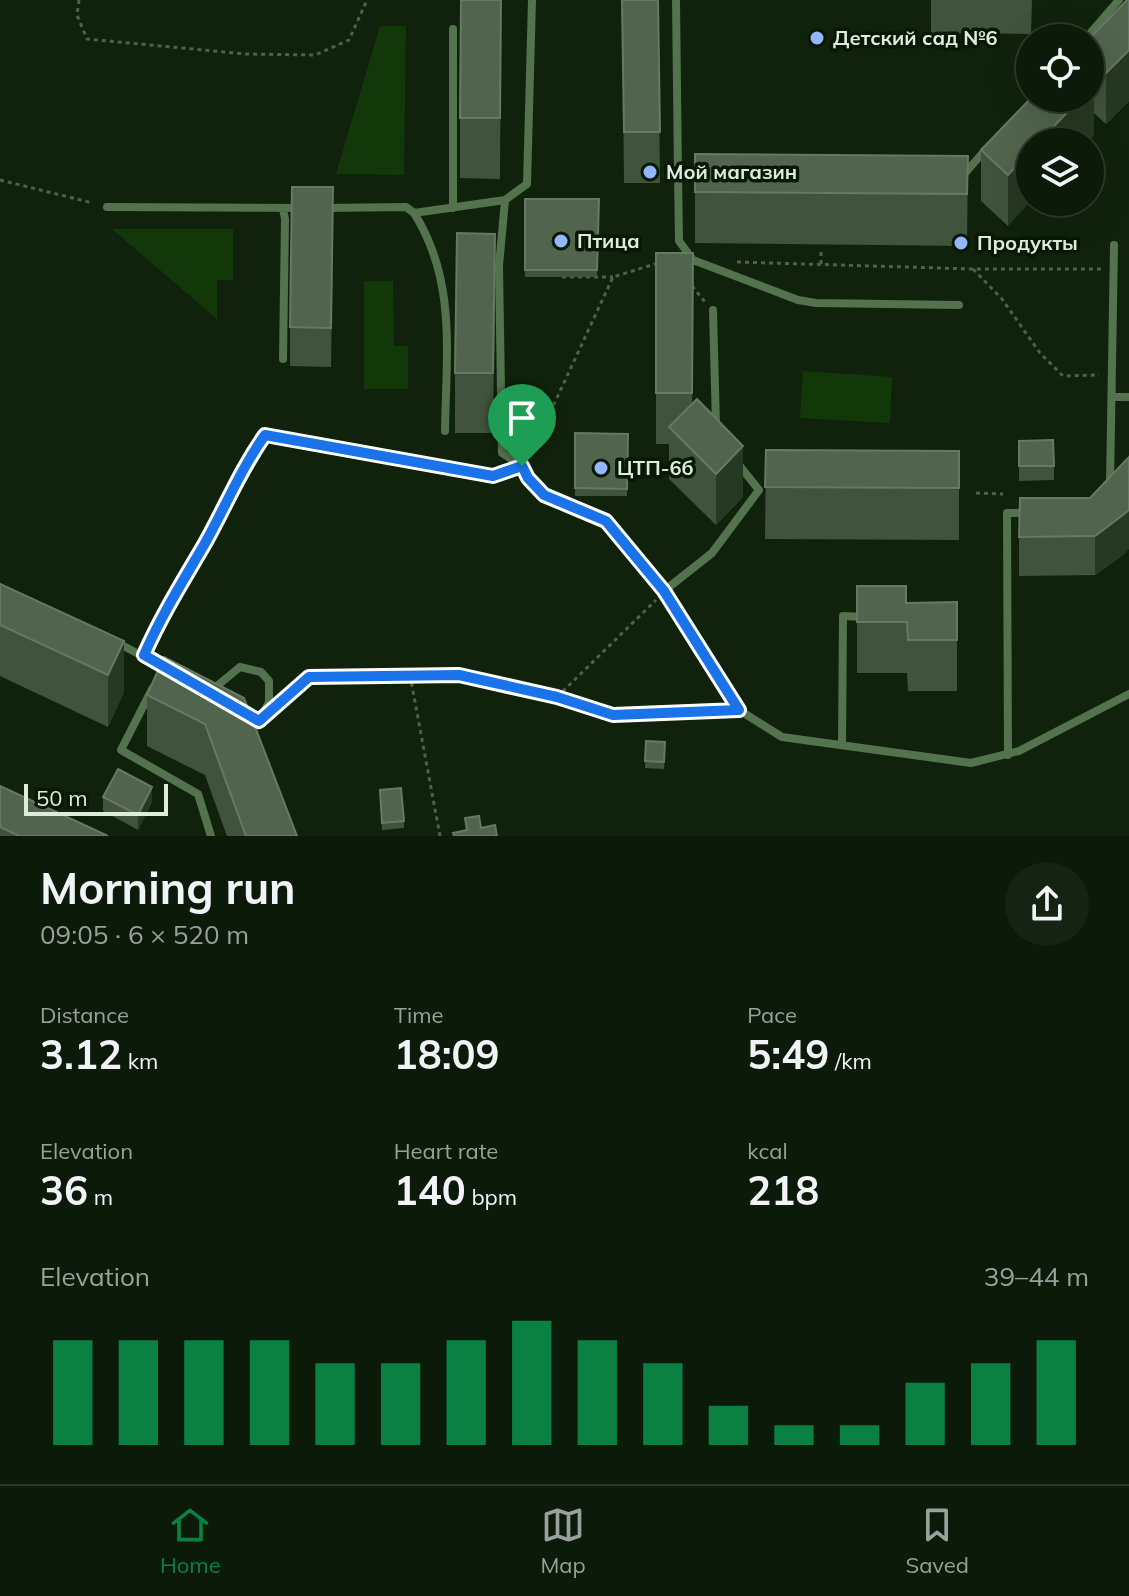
<!DOCTYPE html>
<html lang="en">
<head>
<meta charset="utf-8">
<style>
  body { margin:0; font-family:Mulish,sans-serif; background:#152312; color:#f1f3f6; height:100vh; display:flex; flex-direction:column; font-size:30px; white-space:nowrap }
  * { box-sizing:border-box; margin:0 }
  p { font-size:26px; color:#9aa19c }
  .icon { flex:none; width:44px; height:44px; fill:none; stroke:currentColor; stroke-width:2; stroke-linecap:round; stroke-linejoin:round }
  .map { position:relative; height:836px; overflow:hidden }
  .sheet { display:flex; flex-direction:column; background:#0c1a09; flex:1 }
  .sheet>* { flex:none }
  .fabs { position:absolute; left:1016px; top:24px; display:grid; gap:16px }
  .fabs a { display:grid; place-items:center; width:88px; height:88px; border-radius:50%; background:#0c1a09; box-shadow:0 8px 32px #0002,0 0 0 2px #2c382a; font-size:40px }
  .scale { position:absolute; left:24px; bottom:20px; width:144px; box-sizing:border-box; padding-left:8px; border:4px solid #dfebdc; border-top:0; font-size:22px; line-height:28px; white-space:nowrap; color:#dfebdc; -webkit-text-stroke:6px #071804; paint-order:stroke }
  .pin { position:absolute; display:grid; place-items:center; width:68px; height:68px; color:#fff; margin:-82px -34px; border-radius:50% 50% 50% 0; rotate:-45deg; box-shadow:0 0 8px #0007 }
  .pin .icon { rotate:45deg }
  .round { display:grid; place-items:center; flex:none; width:84px; height:84px; border-radius:42px; background:#152312 }
  .summary { display:flex; align-items:center; justify-content:space-between; height:136px; padding:0 40px }
  h1 { font-size:44px; font-weight:700; line-height:60px }
  .metrics { display:grid; grid-template-columns:repeat(3,1fr); gap:12px; height:136px; padding:8px 40px }
  .metrics div { display:grid; align-content:center }
  .metrics b { font-size:40px; font-weight:700 }
  .metrics small { font-size:22px; font-weight:400 }
  .metrics p { font-size:22px }
  .chart { height:224px; padding:16px 40px }
  .chart p { display:flex; justify-content:space-between }
  .chart svg { width:100%; height:144px; margin-top:8px; stroke:#0b8043; stroke-width:6 }
  .tabs { display:flex; justify-content:space-around; align-items:center; height:112px; border-top:2px solid #2c382a; background:#0c1a09; font-size:22px; color:#9aa19c }
  .tabs a { display:grid; justify-items:center; gap:4px }
  .tabs .active { color:#0b8043 }
  .map>svg:first-child { display:block }
  .green { fill:#123809 }
  .lines { fill:none; stroke-linecap:round; stroke-linejoin:round }
  .path { stroke:#4f604c; stroke-width:3; stroke-dasharray:4 4; stroke-linecap:butt }
  .lane { stroke:#54724d; stroke-width:8 }
  .wall { fill:#40533c }
  .shaded-wall { fill:#263922 }
  .building { fill:#51644d; stroke:#677964; stroke-width:2 }
  .route-casing { stroke:#fff; stroke-width:16 }
  .route { stroke:#1a73e8; stroke-width:10 }
  .poi-dot { fill:#92b7fd; stroke:#071804; stroke-width:3 }
  .labels { text-anchor:middle; stroke-width:7; stroke-linejoin:round; paint-order:stroke }
  .poi-label { font-size:20px; font-weight:bold; fill:#dfebdc; stroke:#071804; text-anchor:start }
</style>
</head>
<body>
<div class="map">
<svg width="1129" height="836" viewBox="0 0 1129 836">
  <rect width="100%" height="100%" fill="#10220c"/>
  <path class="green" d="M380 26H406L404 175 336 174Z
    M112 229H233V280H217V319Z
    M364 281H393L394 346H408V389H364Z
    M803 371 892 377 890 423 800 418Z"/>
  <g class="lines">
    <path class="path" d="M79 0 77 15 87 39 246 54 315 55 349 40 367 0
      M0 180 93 203
      M737 262 973 269H1101
      M821 264V250
      M973 269 1002 299 1040 353 1063 376 1099 375
      M562 277H613
      M692 286 705 302
      M530 456 613 277 658 263
      M976 493 1003 494
      M148 644 206 542 245 463 265 435 493 476 505 472
      M410 675 440 836
      M557 697 656 600
      M282 701 309 677 459 675 557 697 613 715 723 710"/>
    <path class="lane" d="M676 0 678 175H704
      M453 29V208
      M1086 38 1119 0
      M958 172H966L986 149
      M678 175 679 241 693 260 798 300 816 303 959 305
      M505 200 499 266 502 453 522 466 528 478 544 495 606 521 664 591
      M107 207 303 208
      M324 208 406 207 414 213 505 200 527 184 532 0
      M283 209 285 219 283 359
      M414 213C457 281 446 355 445 431
      M713 310 716 426
      M1113 397H1129
      M739 465 759 490 712 553 664 591 739 710 782 737 971 763 1019 751 1129 694
      M1110 484 1114 245
      M114 641 169 670
      M152 689 121 750 198 794 211 836
      M212 690 240 667 261 672 269 681V702L259 721 243 713
      M842 745 843 616 866 617
      M1008 755 1007 513H1028"/>
  </g>
  <path class="wall" d="M501 0 500 179 460 178V118Z
    M622 0H658L660 183H624Z
    M931 0H1032L1031 34 931 33Z
    M1129 0V101L1106 124 1094 113V135L1087 142H1030L1008 226 981 201V150L1090 98V38Z
    M695 154 968 156 967 246 695 243Z
    M525 199H599L597 277H525Z
    M333 226 331 367 290 366V327Z
    M656 253H693L692 404 743 497 716 525 669 479V444H656Z
    M495 294 493 433H455V373Z
    M575 433 628 434 627 496H575Z
    M1019 441 1054 466V480L1019 481Z
    M766 450 959 451V540L765 539Z
    M1090 498 1123 555 1095 575 1019 576V537Z
    M0 584 124 641V692L108 727 0 676Z
    M857 586 906 603 957 602V691H908L907 673H857Z
    M164 657 297 836H227L205 775 147 746V695Z
    M646 741 665 742 664 769 645 768Z
    M0 786 108 836H0Z
    M103 797 152 802 138 830 103 811Z
    M380 797 404 821V828L382 830Z"/>
  <path class="shaded-wall" d="M1129 50V101L1106 124V73Z
    M1094 83V135L1087 142H1039L1081 98H1090V88Z
    M1030 151V202L1008 226V175Z
    M495 234V294L493 433V373Z
    M743 446V497L716 525V474Z
    M1129 510V549L1123 555 1095 575V536Z
    M124 641V692L108 727V675Z
    M152 787V802L138 830V815Z"/>
  <path class="building" d="M461 0H501L500 118H460Z
    M622 0H658L660 132H624Z
    M1127 0H1129V50L1106 73 1090 57V38Z
    M1031 98H1081L1039 142H1030V151L1008 175 981 150Z
    M695 154 968 156 967 194 695 192Z
    M292 187H333L331 328 290 327Z
    M525 199H599L597 270H525Z
    M457 233 495 234 493 373H455Z
    M656 253H693L692 393H656Z
    M697 399 743 446 716 474 669 427Z
    M575 433 628 434 627 489 575 488Z
    M1053 440 1054 466H1019V441Z
    M766 450 959 451V488L765 487Z
    M1129 457V510L1123 515 1095 536 1019 537 1020 498H1090Z
    M0 584 124 641 108 675 0 625Z
    M857 586H906V603L957 602V640H908L907 622H857Z
    M164 657 244 698 297 836H246L205 724 147 695Z
    M646 741 665 742 664 762 645 761Z
    M118 769 152 787 138 815 103 797Z
    M0 786 108 836H19L0 827Z
    M401 788 404 821 382 823 380 790Z
    M479 816 481 828 495 825 497 836H454L453 833 467 830 465 818Z"/>
  <g class="lines">
    <defs>
      <path id="route" d="M265 435 493 476 522 466 528 478 544 495 606 521 664 591 739 710 613 715 557 697 459 675 309 677 259 721 144 655C161 616 183 581 204 545 225 508 240 470 265 435Z"/>
    </defs>
    <use href="#route" class="route-casing"/>
    <use href="#route" class="route"/>
  </g>
  <g class="poi-dot">
    <circle cx="817" cy="38" r="8"/>
    <circle cx="650" cy="172" r="8"/>
    <circle cx="561" cy="241" r="8"/>
    <circle cx="961" cy="243" r="8"/>
    <circle cx="601" cy="468" r="8"/>
  </g>
  <g class="labels">
    <g class="poi-label">
      <text x="833" y="45">Детский сад №6</text>
      <text x="666" y="179">Мой магазин</text>
      <text x="577" y="248">Птица</text>
      <text x="977" y="250">Продукты</text>
      <text x="617" y="475">ЦТП-6б</text>
    </g>
  </g>
</svg>
<div class="fabs">
<a><svg class="icon" aria-label="locate" viewBox="0 0 24 24"><circle cx="12" cy="12" r="6"/><path d="M12 2v4M12 18v4M2 12h4M18 12h4"/></svg></a>
<a><svg class="icon" aria-label="layers" viewBox="0 0 24 24"><path d="M12 4l9 5-9 5-9-5zM3 14l9 5 9-5"/></svg></a>
</div>
<div class="scale">50 m</div>
<div class="pin" style="left:522px;top:466px;background:#1e9e55"><svg class="icon" aria-label="arrive" viewBox="0 0 24 24"><path d="M6 21V4h12l-3 4 3 4H6"/></svg></div>
</div>
<section class="sheet">
<div class="summary"><div><h1>Morning run</h1><p>09:05 · 6 × 520 m</p></div><a class="round"><svg class="icon" aria-label="share" viewBox="0 0 24 24"><path d="M12 15V3M7 8l5-5 5 5M5 13v7h14v-7"/></svg></a></div>
<div class="metrics">
<div><p>Distance</p><b>3.12<small> km</small></b></div>
<div><p>Time</p><b>18:09</b></div>
<div><p>Pace</p><b>5:49<small> /km</small></b></div>
</div>
<div class="metrics">
<div><p>Elevation</p><b>36<small> m</small></b></div>
<div><p>Heart rate</p><b>140<small> bpm</small></b></div>
<div><p>kcal</p><b>218</b></div>
</div>
<div class="chart"><p><span>Elevation</span>39–44 m</p>
<svg viewBox="0 0 160 44" preserveAspectRatio="none"><path d="M5 44V12M15 44V12M25 44V12M35 44V12M45 44V19M55 44V19M65 44V12M75 44V6M85 44V12M95 44V19M105 44V32M115 44V38M125 44V38M135 44V25M145 44V19M155 44V12"/></svg>
</div>
</section>
<nav class="tabs">
<a class="active"><svg class="icon" aria-label="home" viewBox="0 0 24 24"><path d="M3 11l9-7 9 7M6 9v11h12V9"/></svg>Home</a>
<a><svg class="icon" aria-label="map" viewBox="0 0 24 24"><path d="M3 6l6-2 6 2 6-2v14l-6 2-6-2-6 2zM9 4v14M15 6v14"/></svg>Map</a>
<a><svg class="icon" aria-label="saved" viewBox="0 0 24 24"><path d="M7 4h10v16l-5-4-5 4z"/></svg>Saved</a>
</nav>
</body>
</html>
